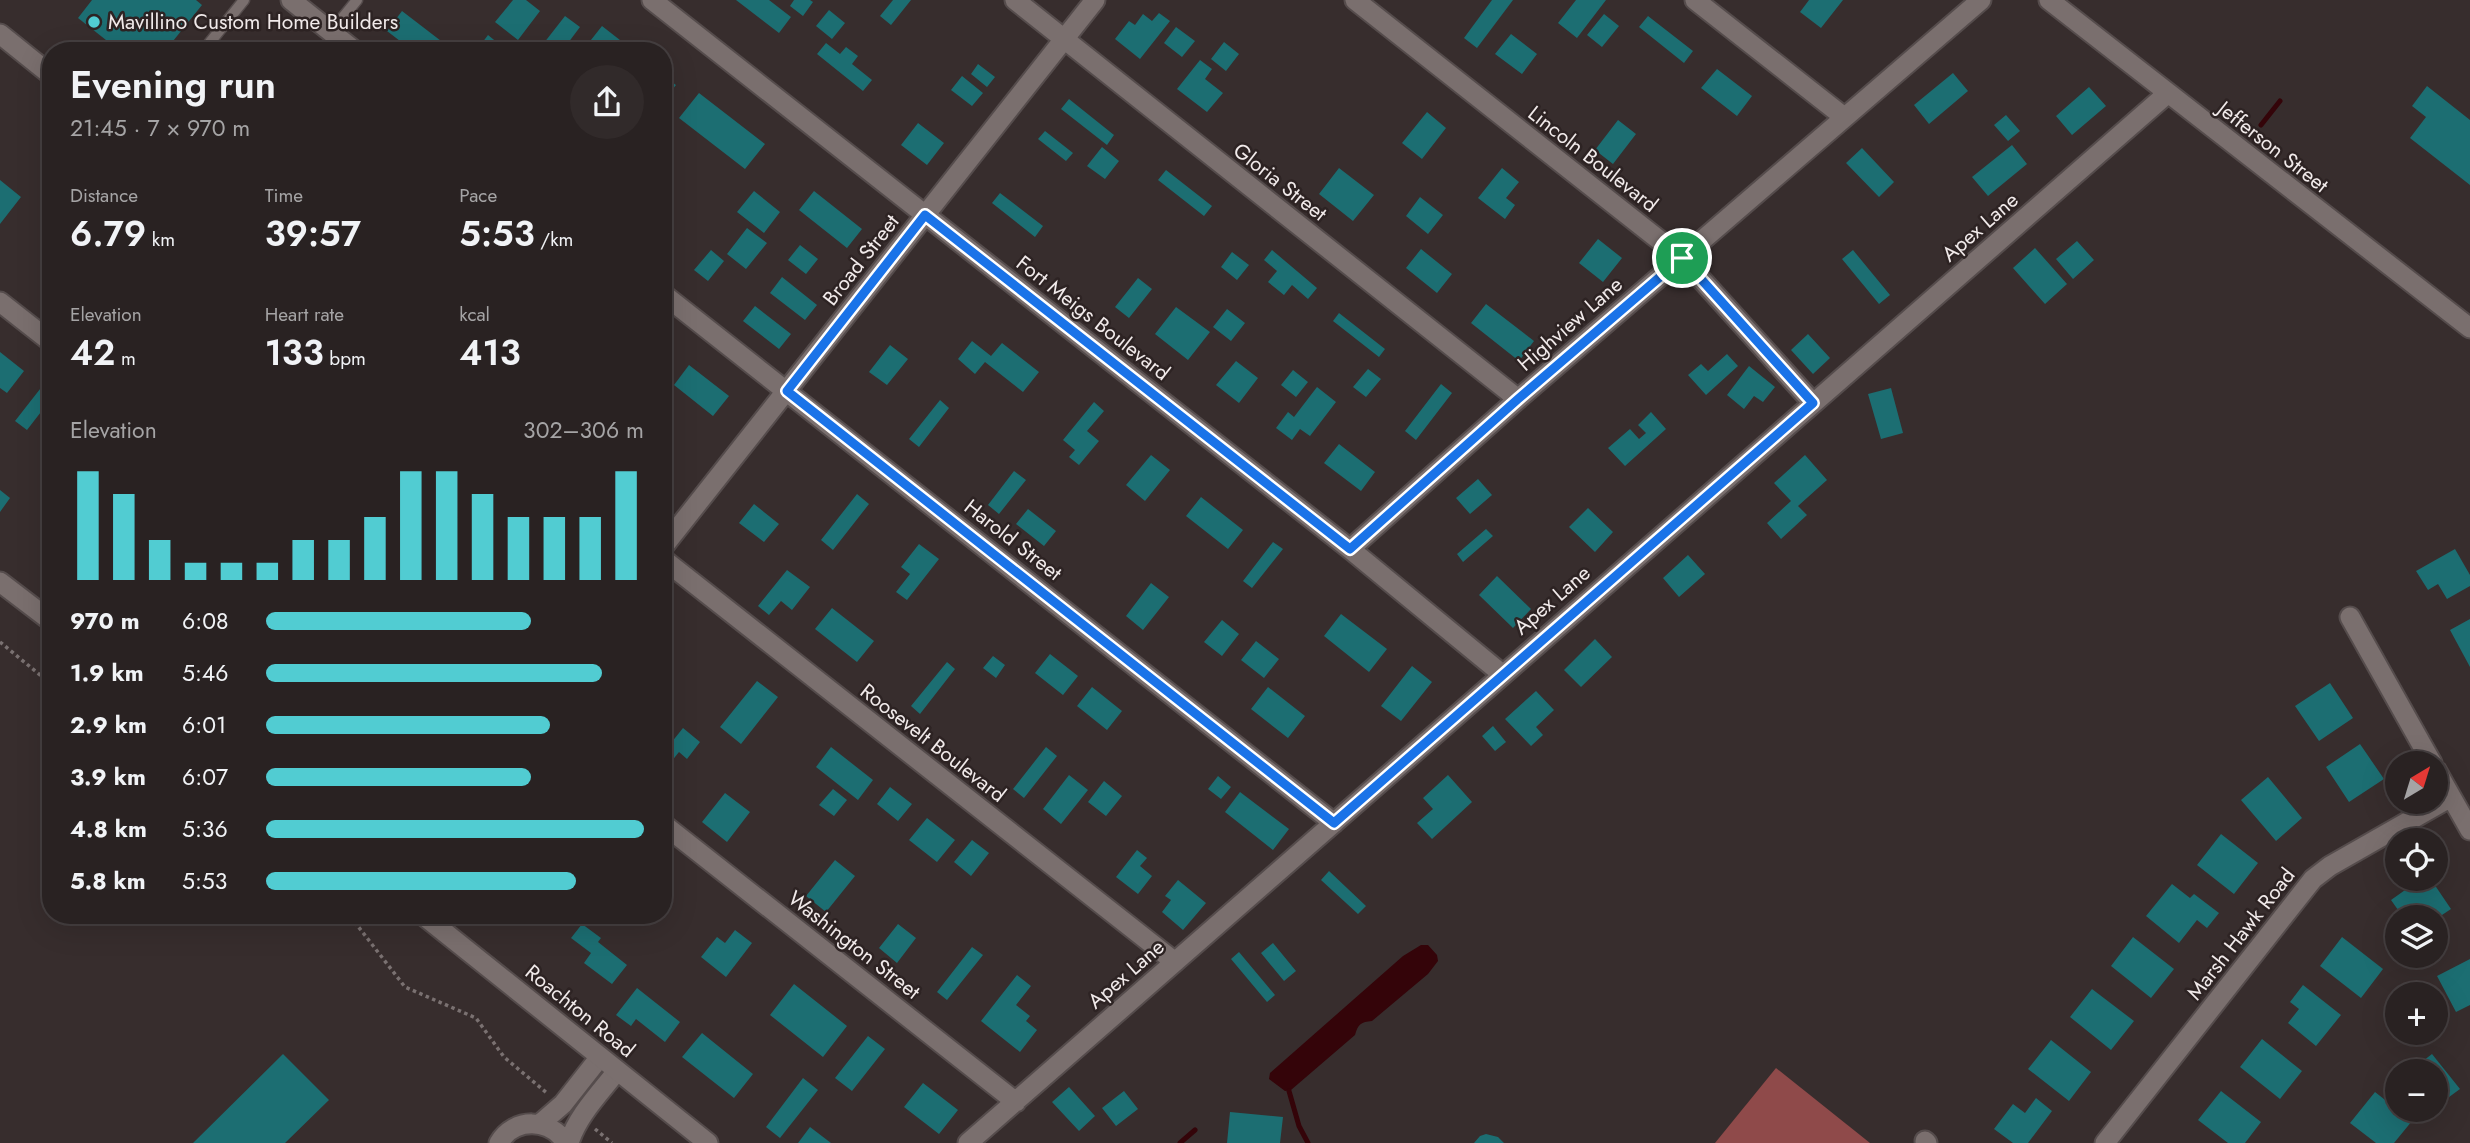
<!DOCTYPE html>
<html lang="en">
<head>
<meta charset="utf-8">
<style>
  body { margin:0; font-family:Jost,sans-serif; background:#312a2a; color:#f1f3f6; height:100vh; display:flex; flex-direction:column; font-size:26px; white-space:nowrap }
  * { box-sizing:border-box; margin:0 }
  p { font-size:23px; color:#a5a4a5 }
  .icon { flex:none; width:38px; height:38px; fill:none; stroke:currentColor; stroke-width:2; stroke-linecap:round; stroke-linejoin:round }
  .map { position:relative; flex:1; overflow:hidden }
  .sheet { position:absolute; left:42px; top:42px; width:630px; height:882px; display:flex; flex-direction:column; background:#292222; border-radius:28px; box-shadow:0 7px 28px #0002,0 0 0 2px #453f40 }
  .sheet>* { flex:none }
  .needle { width:46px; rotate:38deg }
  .buttons { position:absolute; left:2385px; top:751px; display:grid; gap:14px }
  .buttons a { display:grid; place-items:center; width:63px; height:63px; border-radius:50%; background:#292222; box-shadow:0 7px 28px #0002,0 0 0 2px #453f40; font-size:35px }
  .pin { position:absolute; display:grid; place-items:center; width:60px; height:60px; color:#fff; margin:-30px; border:4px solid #fff; border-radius:50%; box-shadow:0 2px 7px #0007 }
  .round { display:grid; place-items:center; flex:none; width:74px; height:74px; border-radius:37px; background:#312a2a }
  .head { display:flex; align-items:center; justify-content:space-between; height:119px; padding:0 28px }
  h1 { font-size:38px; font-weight:600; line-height:52px }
  .figures { display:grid; grid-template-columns:repeat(3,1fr); gap:10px; height:119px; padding:7px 28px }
  .figures div { display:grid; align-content:center }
  .figures b { font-size:35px; font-weight:600 }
  .figures small { font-size:19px; font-weight:400 }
  .figures p { font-size:19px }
  .chart { height:196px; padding:14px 28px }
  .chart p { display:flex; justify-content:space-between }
  .chart svg { width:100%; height:126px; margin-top:7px; stroke:#51ccd2; stroke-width:6 }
  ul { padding:0 28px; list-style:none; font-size:23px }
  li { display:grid; grid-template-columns:112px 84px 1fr; align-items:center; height:52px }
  li i { height:18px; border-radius:9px; background:#51ccd2 }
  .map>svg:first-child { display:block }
  .forest { fill:#8f4a4a }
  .water { fill:#340409 }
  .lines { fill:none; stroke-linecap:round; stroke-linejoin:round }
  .stream { stroke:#340409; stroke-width:5 }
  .building { fill:#1c6e72 }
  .service-casing { stroke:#554c4c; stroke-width:13 }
  .minor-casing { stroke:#554c4c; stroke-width:23 }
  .tertiary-casing { stroke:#554c4c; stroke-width:23 }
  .path { stroke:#7a7171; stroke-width:3.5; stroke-dasharray:3.5 3.5; stroke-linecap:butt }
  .service { stroke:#7a6f6e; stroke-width:10 }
  .minor { stroke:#7a6f6e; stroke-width:19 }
  .tertiary { stroke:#7a6f6e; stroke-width:19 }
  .route-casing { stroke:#fff; stroke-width:14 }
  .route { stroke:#1a73e8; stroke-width:9 }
  .poi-dot { fill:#51ccd2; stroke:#2d2323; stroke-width:2.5 }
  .labels { text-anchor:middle; stroke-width:5; stroke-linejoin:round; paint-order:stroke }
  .poi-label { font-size:21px; fill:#f1eaea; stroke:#2d2323; text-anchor:start }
  .street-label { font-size:21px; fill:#f1eaea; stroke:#2d2323 }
</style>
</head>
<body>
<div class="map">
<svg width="2470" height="1143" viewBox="0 0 2470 1143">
  <rect width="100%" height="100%" fill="#372d2d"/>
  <path class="forest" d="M1776 1068 1870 1143H1715Z"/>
  <path class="water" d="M1421 945H1428L1437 955 1438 961 1428 974 1372 1021C1361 1022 1358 1024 1355 1035L1291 1090 1285 1091 1269 1079 1270 1073 1403 956Z"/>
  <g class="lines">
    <path class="stream" d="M2261 125 2280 101
      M1289 1091 1299 1126 1308 1143
      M1180 1143 1195 1130"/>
  </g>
  <path class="building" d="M92 0H196L202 5 165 51H120L78 18Z
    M513 0H526L540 11 518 40 495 22Z
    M736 0H769L791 17 779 33Z
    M794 0H810L813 2 803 16 790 6Z
    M893 0H911L891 25 880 16Z
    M1492 0H1513L1477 48 1464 38Z
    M1576 0H1606L1577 38 1558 23Z
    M1809 0H1843L1821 28 1800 12Z
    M829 10 845 23 832 39 816 26Z
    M402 11 445 44 440 51H413L387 31Z
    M1159 13 1170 21 1140 59 1115 39 1129 21 1135 25 1143 14 1152 21Z
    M1604 14 1619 26 1602 47 1587 35Z
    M565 16 580 27 562 51H544L540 48Z
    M1648 16 1693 51 1684 63 1639 27Z
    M602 26 634 51H595L587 45Z
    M1176 27 1195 41 1182 57 1164 43Z
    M1511 34 1537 54 1522 74 1495 54Z
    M488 35 499 44 494 51H476Z
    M270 41 283 51H262Z
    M1224 42 1239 54 1226 71 1211 59Z
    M826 43 840 54 846 47 858 56 852 64 872 80 863 91 817 54Z
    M1200 60 1212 69 1205 79 1223 93 1207 112 1177 89Z
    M978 64 995 77 987 87 971 74Z
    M1717 69 1752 96 1737 116 1701 88Z
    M1953 73 1968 91 1929 124 1914 105Z
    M962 76 983 93 972 106 951 90Z
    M666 78 676 85 663 101V81Z
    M2427 86 2470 120V185L2410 138 2426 117 2412 106Z
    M2089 87 2106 106 2072 135 2056 116Z
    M699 93 765 144 745 169 679 118Z
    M1069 99 1114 135 1107 145 1061 109Z
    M1427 112 1446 128 1422 159 1402 143Z
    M2006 115 2020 131 2008 141 1994 125Z
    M1618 120 1636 134 1613 164 1595 150Z
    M918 123 944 143 927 165 901 145Z
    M1045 131 1073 153 1066 161 1038 139Z
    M2012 145 2027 164 1988 196 1972 177Z
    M1102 147 1119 161 1105 179 1087 166Z
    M1862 148 1894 182 1879 197 1846 163Z
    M1339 168 1374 195 1353 221 1319 194Z
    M1502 168 1519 182 1506 198 1515 205 1505 219 1478 198Z
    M1166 170 1212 206 1204 216 1158 180Z
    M0 180 21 197 0 224Z
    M754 191 780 212 764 233 737 212Z
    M814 191 862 229 847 248 799 210Z
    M1000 193 1043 226 1035 237 992 203Z
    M1420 197 1443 215 1428 234 1406 216Z
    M747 228 767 243 746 269 727 254Z
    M1598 239 1622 258 1603 282 1579 263Z
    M2077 241 2094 260 2073 279 2056 259Z
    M800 245 818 259 806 274 788 260Z
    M2035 248 2067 284 2045 304 2013 268Z
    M1421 249 1452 274 1437 293 1406 268Z
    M711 250 724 261 708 281 694 270Z
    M1272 250 1317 288 1308 299 1292 285 1284 295 1268 282 1277 271 1264 260Z
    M1853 250 1890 295 1879 304 1842 259Z
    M1232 252 1249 265 1237 280 1221 267Z
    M782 277 817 305 805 320 770 293Z
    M1138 278 1152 289 1129 318 1115 307Z
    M1486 304 1534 341 1519 361 1471 323Z
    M755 306 791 334 779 349 743 321Z
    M1176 307 1210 332 1188 360 1155 334Z
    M1227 309 1245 323 1231 341 1213 327Z
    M1339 313 1385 349 1379 357 1333 321Z
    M1808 334 1830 358 1813 374 1791 350Z
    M972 341 991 356 1002 343 1039 372 1023 392 985 362 975 374 958 359Z
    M890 345 908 359 887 385 869 372Z
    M0 352 24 371 7 393 0 388Z
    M1727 354 1738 366 1706 395 1688 375 1701 364 1708 371Z
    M1236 361 1258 378 1239 403 1216 385Z
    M689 365 729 396 713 416 674 385Z
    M1749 366 1775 387 1763 402 1754 396 1744 409 1727 395Z
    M1368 369 1381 379 1366 397 1353 387Z
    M1293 370 1308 382 1296 397 1281 385Z
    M51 375V399L27 430 15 421Z
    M1441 384 1452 393 1416 440 1405 431Z
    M1317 387 1336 402 1310 436 1300 429 1292 440 1276 428 1288 412 1294 417Z
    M1891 388 1903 433 1881 439 1868 394Z
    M940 400 949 408 919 447 909 439Z
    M1094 402 1104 411 1087 431 1099 441 1079 465 1069 457 1075 450 1063 440Z
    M1651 412 1666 429 1625 466 1608 448 1630 429 1639 439 1646 433 1638 425Z
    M1339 444 1375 472 1361 491 1324 463Z
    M1151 455 1170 470 1145 501 1126 485Z
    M1805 455 1827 480 1798 506 1807 515 1781 539 1767 523 1791 501 1774 483Z
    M663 463 671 469 663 479Z
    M1014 471 1026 480 999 514 988 505Z
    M1478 479 1492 495 1470 514 1456 498Z
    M0 490 10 498 0 512Z
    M857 494 869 504 833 550 821 540Z
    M1201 497 1243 530 1228 549 1186 516Z
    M754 504 779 524 764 542 739 523Z
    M1588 508 1613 532 1595 552 1569 527Z
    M1028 509 1056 531 1044 546 1016 524Z
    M1486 529 1493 536 1463 562 1457 554Z
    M1273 542 1283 549 1252 588 1243 581Z
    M919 544 939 559 907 600 896 592 910 574 901 567Z
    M51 545V559L44 554Z
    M2455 549 2470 575V586L2447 599 2438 584 2428 590 2416 571Z
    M1688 555 1705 574 1679 597 1663 578Z
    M787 570 810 587 792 610 781 601 769 615 758 606Z
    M1497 576 1531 609 1513 628 1479 595Z
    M1151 583 1169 597 1143 630 1126 616Z
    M832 608 874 641 857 662 815 629Z
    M1341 614 1387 649 1369 672 1324 636Z
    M2470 619V667L2450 630Z
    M1222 620 1239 634 1222 656 1204 642Z
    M1595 639 1612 657 1581 687 1564 670Z
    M1256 641 1279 659 1264 678 1241 660Z
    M1050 654 1078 676 1063 695 1035 673Z
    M993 656 1005 665 996 678 983 668Z
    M663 662 674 670 667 679 663 676Z
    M947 662 955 669 920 714 911 706Z
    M1412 666 1432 682 1401 721 1381 706Z
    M757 681 778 697 741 744 720 727Z
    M2330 683 2353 718 2319 741 2295 706Z
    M1092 687 1122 711 1107 730 1077 706Z
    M1268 687 1305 716 1288 738 1251 709Z
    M1536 691 1554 710 1536 727 1543 735 1531 746 1505 719Z
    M1493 726 1506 742 1495 751 1482 736Z
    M683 728 700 742 687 759 679 752 663 772V753Z
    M2360 744 2384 779 2349 802 2326 767Z
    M831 747 873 780 858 800 816 767Z
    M1046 747 1057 756 1024 798 1013 789Z
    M1069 775 1088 790 1061 824 1043 809Z
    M1448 775 1472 802 1432 839 1417 823 1433 809 1423 798Z
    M1218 776 1231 787 1221 799 1208 789Z
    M2268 777 2302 818 2276 841 2241 800Z
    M1104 781 1122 796 1106 816 1088 802Z
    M890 787 912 804 898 821 877 804Z
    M833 789 847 800 834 816 819 805Z
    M1240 792 1289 829 1273 850 1225 812Z
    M725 793 750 812 727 842 702 822Z
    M927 818 955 840 937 862 909 840Z
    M2221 834 2258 863 2234 894 2197 865Z
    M972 840 989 853 971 876 954 862Z
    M1137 850 1147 858 1140 866 1152 876 1138 894 1116 877Z
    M835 860 855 876 826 912 806 896Z
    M1329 871 1366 906 1358 914 1321 880Z
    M2422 878H2430L2451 909 2436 919V917H2403L2391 900Z
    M1178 880 1206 903 1183 930 1162 912 1171 900 1165 896Z
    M2172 884 2190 898 2194 894 2219 913 2207 928 2197 920 2179 943 2146 916Z
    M582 924 601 938 598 942 627 965 612 984 584 963 591 953 571 938Z
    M898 924 916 938 897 963 879 948Z
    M735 930 752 943 726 977 701 957 717 937 725 943Z
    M2133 937 2174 969 2151 998 2111 966Z
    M2342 937 2383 969 2361 998 2320 966Z
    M1273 943 1296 971 1284 981 1261 953Z
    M972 947 983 955 947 1000 937 992Z
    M1239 952 1275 995 1267 1002 1231 959Z
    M2470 959V1005L2456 1012 2437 976Z
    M1017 975 1031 986 1016 1005 1030 1016 1026 1021 1037 1030 1020 1052 981 1021Z
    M794 984 847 1026 823 1057 770 1015Z
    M2303 985 2341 1015 2316 1046 2288 1023 2299 1009 2290 1002Z
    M637 988 680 1022 665 1042 636 1019 631 1026 616 1015Z
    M2092 989 2134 1021 2111 1050 2070 1017Z
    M702 1033 753 1074 734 1098 682 1057Z
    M868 1036 885 1049 852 1091 835 1078Z
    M2262 1039 2302 1071 2280 1099 2240 1067Z
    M2051 1040 2091 1072 2069 1101 2028 1069Z
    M283 1054 329 1100 285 1143H193Z
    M2432 1054 2460 1089 2441 1103 2436 1097V1071H2410Z
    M803 1078 818 1090 780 1138 766 1127Z
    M923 1083 958 1110 939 1134 904 1107Z
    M1069 1087 1095 1116 1079 1131 1052 1102Z
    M1124 1091 1138 1109 1116 1126 1102 1108Z
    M2221 1091 2261 1122 2245 1143H2228L2198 1120Z
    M2375 1092 2412 1121 2394 1143H2376L2350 1123Z
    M2036 1098 2052 1111 2028 1143H2013L1994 1129 2013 1104 2025 1113Z
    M1230 1112 1283 1117 1280 1143H1227Z
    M810 1127 831 1143H798Z
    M1486 1134 1498 1137 1504 1143H1474L1480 1136Z"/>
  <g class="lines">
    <defs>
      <path id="service" d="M331 32 357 0
        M74 51 76 49 78 51
        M203 51 244 0"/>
      <path id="minor" d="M291 0 355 51
        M652 0 1350 549 1502 674
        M1015 0 1518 399
        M1355 0 1682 258 1813 403
        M1695 0 1844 117
        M2049 0 2470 328
        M0 34 51 75
        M663 294 1334 823
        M0 302 51 342
        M663 547 1095 0
        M1350 549 1518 399 1981 0
        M663 559 1175 962
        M2350 617 2432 763
        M2436 770 2470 830
        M663 824 1016 1102
        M540 1124 563 1104 600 1057
        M1925 1141 1927 1143
        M499 1143C514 1117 550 1118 566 1143
        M569 1143C577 1116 600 1093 617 1071
        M968 1143 2168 93
        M2105 1143 2313 879 2330 866 2451 797"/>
      <path id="tertiary" d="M0 582 51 621
        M423 915 708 1143"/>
    </defs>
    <use href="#service" class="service-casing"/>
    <use href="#minor" class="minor-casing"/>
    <use href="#tertiary" class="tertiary-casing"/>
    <path class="path" d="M0 642 51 684
      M342 915 357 925 405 987 476 1018 504 1057 547 1093
      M595 1129 612 1143"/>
    <use href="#service" class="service"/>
    <use href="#minor" class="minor"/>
    <use href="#tertiary" class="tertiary"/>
  </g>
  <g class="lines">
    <defs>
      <path id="route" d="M925 215 1350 549 1518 399 1682 258 1813 403 1334 823 787 391Z"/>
    </defs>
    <use href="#route" class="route-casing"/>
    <use href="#route" class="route"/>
  </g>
  <circle class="poi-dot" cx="94" cy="22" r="7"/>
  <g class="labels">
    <g class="poi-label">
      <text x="108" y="29">Mavillino Custom Home Builders</text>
    </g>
    <g class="street-label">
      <text transform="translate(2273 147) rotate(38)" y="7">Jefferson Street</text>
      <text transform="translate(1593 159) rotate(38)" y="7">Lincoln Boulevard</text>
      <text transform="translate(1280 182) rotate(38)" y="7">Gloria Street</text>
      <text transform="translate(1980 227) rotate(-41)" y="7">Apex Lane</text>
      <text transform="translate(861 260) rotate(-52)" y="7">Broad Street</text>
      <text transform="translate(1093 318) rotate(38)" y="7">Fort Meigs Boulevard</text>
      <text transform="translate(1570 324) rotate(-41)" y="7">Highview Lane</text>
      <text transform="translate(1013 540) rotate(38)" y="7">Harold Street</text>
      <text transform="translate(1552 600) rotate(-41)" y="7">Apex Lane</text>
      <text transform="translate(933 743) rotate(38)" y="7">Roosevelt Boulevard</text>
      <text transform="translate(2241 934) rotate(-52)" y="7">Marsh Hawk Road</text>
      <text transform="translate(854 945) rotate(38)" y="7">Washington Street</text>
      <text transform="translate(1126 974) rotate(-41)" y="7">Apex Lane</text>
      <text transform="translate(580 1011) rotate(39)" y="7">Roachton Road</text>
    </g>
  </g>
</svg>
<div class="buttons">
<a><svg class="needle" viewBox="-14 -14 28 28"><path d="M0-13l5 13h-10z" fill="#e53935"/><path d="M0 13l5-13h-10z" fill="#a5a4a5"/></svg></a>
<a><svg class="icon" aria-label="locate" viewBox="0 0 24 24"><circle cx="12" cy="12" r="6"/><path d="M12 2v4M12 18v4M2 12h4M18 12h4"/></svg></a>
<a><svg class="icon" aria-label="layers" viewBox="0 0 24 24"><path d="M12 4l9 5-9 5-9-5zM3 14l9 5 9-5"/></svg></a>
<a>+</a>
<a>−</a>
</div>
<div class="pin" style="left:1682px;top:258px;background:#1e9e55"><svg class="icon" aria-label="arrive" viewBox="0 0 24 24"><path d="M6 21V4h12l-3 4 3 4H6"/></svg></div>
<section class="sheet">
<div class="head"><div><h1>Evening run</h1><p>21:45 · 7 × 970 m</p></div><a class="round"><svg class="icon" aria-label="share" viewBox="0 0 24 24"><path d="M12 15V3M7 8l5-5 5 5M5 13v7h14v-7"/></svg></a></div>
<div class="figures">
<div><p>Distance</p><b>6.79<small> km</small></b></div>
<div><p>Time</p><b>39:57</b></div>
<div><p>Pace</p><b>5:53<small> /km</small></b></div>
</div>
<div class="figures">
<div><p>Elevation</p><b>42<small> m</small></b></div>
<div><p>Heart rate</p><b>133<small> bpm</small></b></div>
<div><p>kcal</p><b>413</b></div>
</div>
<div class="chart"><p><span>Elevation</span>302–306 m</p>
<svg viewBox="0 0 160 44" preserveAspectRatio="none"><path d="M5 44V6M15 44V14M25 44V30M35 44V38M45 44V38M55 44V38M65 44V30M75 44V30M85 44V22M95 44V6M105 44V6M115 44V14M125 44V22M135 44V22M145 44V22M155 44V6"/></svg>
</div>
<ul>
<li><b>970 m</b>6:08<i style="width:70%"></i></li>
<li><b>1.9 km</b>5:46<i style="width:89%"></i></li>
<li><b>2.9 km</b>6:01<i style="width:75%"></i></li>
<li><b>3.9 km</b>6:07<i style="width:70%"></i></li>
<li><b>4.8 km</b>5:36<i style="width:100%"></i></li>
<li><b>5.8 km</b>5:53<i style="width:82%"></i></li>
</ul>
</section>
</div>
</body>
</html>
